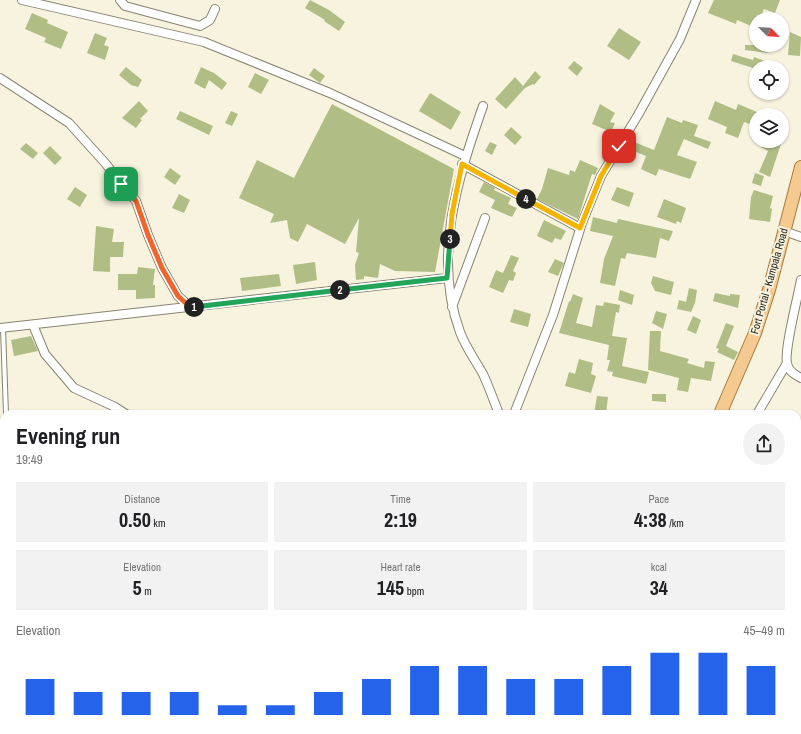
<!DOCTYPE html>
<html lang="en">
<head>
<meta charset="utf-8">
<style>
  body { margin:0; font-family:"Archivo Narrow",sans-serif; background:#f2f2f2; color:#202124; height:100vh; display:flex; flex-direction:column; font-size:15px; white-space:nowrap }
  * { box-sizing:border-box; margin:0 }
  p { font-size:13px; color:#757577 }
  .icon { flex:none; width:22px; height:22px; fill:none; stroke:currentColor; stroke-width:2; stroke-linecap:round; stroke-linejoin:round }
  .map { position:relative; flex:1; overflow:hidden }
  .panel { position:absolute; left:0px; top:410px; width:801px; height:324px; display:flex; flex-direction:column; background:#fff; border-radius:12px 12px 0 0; box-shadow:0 1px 3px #0004 }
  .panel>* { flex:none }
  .needle { width:26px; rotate:114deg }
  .buttons { position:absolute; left:749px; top:12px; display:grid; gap:8px }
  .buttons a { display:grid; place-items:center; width:40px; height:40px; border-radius:50%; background:#fff; box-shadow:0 1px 3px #0004; font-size:20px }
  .pin { position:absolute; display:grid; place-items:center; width:34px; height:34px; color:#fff; margin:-17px; border-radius:8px; box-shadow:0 2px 6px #0006 }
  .km { position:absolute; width:20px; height:20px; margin:-10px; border-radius:50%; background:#222; color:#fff; font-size:11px; line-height:20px; text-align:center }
  .round { display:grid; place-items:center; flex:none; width:42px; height:42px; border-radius:21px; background:#f2f2f2 }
  .head { display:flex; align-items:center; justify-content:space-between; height:68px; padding:0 16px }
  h1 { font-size:22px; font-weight:700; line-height:30px }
  .figures { display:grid; grid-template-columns:repeat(3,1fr); gap:6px; height:68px; padding:4px 16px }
  .figures div { display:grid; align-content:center; border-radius:0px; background:#f2f2f2; text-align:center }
  .figures b { font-size:20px; font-weight:700 }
  .figures small { font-size:11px; font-weight:400 }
  .figures p { font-size:11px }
  .chart { height:112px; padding:8px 16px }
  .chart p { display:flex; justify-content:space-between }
  .chart svg { width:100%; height:72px; margin-top:4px; stroke:#2563eb; stroke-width:6 }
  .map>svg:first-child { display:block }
  .building { fill:#b0be85 }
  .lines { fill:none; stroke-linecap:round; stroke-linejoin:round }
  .lane-casing { stroke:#888372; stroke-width:6 }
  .street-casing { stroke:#888372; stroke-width:10 }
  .primary-casing { stroke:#aa7a39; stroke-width:14 }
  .path { stroke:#8e8b7e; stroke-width:2; stroke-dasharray:4 2; stroke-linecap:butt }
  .lane { stroke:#fff; stroke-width:4 }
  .street { stroke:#fff; stroke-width:8 }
  .primary { stroke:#f5ca90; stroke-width:12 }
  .split-1-casing { stroke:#fff; stroke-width:8 }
  .split-2-casing { stroke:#fff; stroke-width:8 }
  .split-3-casing { stroke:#fff; stroke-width:8 }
  .split-4-casing { stroke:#fff; stroke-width:8 }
  .split-5-casing { stroke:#fff; stroke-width:8 }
  .split-1 { stroke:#f0652b; stroke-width:5 }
  .split-2 { stroke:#22a559; stroke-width:5 }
  .split-3 { stroke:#22a559; stroke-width:5 }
  .split-4 { stroke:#f5b400; stroke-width:5 }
  .split-5 { stroke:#f5b400; stroke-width:5 }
  .labels { text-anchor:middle; stroke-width:4; stroke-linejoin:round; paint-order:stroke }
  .street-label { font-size:11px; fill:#2b2922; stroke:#f8f3df }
</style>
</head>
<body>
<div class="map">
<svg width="801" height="734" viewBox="0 0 801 734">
  <rect width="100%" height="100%" fill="#f8f3df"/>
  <path class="building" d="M310 0 329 10 345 22 339 31 324 21 325 20 305 8Z
    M714 0H780L775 13 764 9 760 19H756V28L737 20 736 24 708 13Z
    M32 13 48 20 47 23 68 32 61 49 44 42 46 38 25 29Z
    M619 28 641 42 629 60 607 46Z
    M790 32 801 37 800 56 788 55Z
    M95 33 107 38 104 45 109 47 105 60 87 53Z
    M745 45H770L767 53 745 50Z
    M733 54 753 60 754 57 765 61 763 67H756V69L731 61Z
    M574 61 583 68 577 76 568 68Z
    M126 67 142 80 138 87 131 85 119 75Z
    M201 67 214 73 227 83 222 90 209 80 205 89 194 83Z
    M314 68 325 76 320 83 309 75Z
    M535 71 541 77 534 85 533 84 525 88 506 109 495 99 515 77 523 86Z
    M255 73 269 80 261 94 248 87Z
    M430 93 461 112 451 130 419 111Z
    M139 101 148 111 140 119 142 120 136 128 122 118Z
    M715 101 736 110 738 104 757 112 752 125 744 122 738 138 725 133 727 127 708 119Z
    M332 104 454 169 435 272 395 271 380 264 378 278 364 276V279L356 280 355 265 359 253 356 252 359 218 345 244 307 224 298 242 290 238 287 220 270 223 274 214 239 198 257 160 294 178Z
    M600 104 615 113 610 122 615 123 611 132 592 124Z
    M180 111 213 126 209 135 176 119Z
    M231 111 238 114 232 126 225 123Z
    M667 117 682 123 683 120 698 125 694 136 711 142 708 149 684 139 677 155 697 162 690 179 659 169 656 176 641 169 646 156 626 148 629 140 654 150Z
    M511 127 522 137 515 145 504 135Z
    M763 141H782L770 177 759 172 768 151 761 147Z
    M490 142 497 145 492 155 485 151Z
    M26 143 38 153 33 159 20 149Z
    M50 146 62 158 55 165 43 153Z
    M580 160 598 168 595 175 592 174 578 219 537 199 542 189 548 168 569 175 570 170 575 172Z
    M170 168 181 176 175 185 164 177Z
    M755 173 764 176 761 186 752 183Z
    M484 182 495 188 494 190 511 198 508 204 517 208 512 217 491 208 495 200 479 192Z
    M75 187 87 195 80 207 67 199Z
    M617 187 634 193 629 207 611 200Z
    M754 190 773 196 770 208 772 209 770 222 749 219 751 197Z
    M179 194 190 200 184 213 172 208Z
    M664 199 686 208 681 223 677 221 676 224 657 217Z
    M593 217 617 223 618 219 673 231 669 241 660 238 656 258 627 253 625 259 621 258 615 286 600 283 604 259 613 236 590 231Z
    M544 220 566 231 561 240 555 238 552 243 537 236Z
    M96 226 114 229 112 242H124L123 257H110V272L93 271Z
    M511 255 519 258 513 271 516 273 513 281 509 280 503 293 489 287 496 270 503 273Z
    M555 259 564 263 558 276 548 272Z
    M315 262 317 280 296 284 293 265Z
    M138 267 155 269 153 285H155V298L136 299V290H118V274H137Z
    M279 274 281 286 242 291 240 278Z
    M653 276 674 282 671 295 655 291 651 283Z
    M689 288 697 290 695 303 691 312 677 309 679 300 686 302Z
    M620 290 634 295 632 305 618 300Z
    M715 293 730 296V294L740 295 738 308 713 301Z
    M573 294 583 298 576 323 592 327 596 305 603 306 604 302 620 305 619 313 616 312 612 336 627 338 622 366 649 372 646 384 612 376 613 372 607 371 610 360H607L609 345 559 333 569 301 570 302Z
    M514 309 531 314 528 327 510 322Z
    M656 311 667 314 663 329 652 323Z
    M693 316 701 320 696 334 687 330Z
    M726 323 734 326 726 346 738 352 734 360 717 352 719 349 716 348Z
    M650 331H661L660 351 689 359 687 363 704 368 705 361 715 362 711 381 691 378 688 392 677 390 679 378 648 370Z
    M31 336 38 351 14 356 11 340Z
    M579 359 593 363 591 374 596 376 591 393 565 386 569 372 575 374Z
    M652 394H666V402L652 401Z
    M597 396 608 397 606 414H594Z"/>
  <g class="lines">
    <defs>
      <path id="lane" d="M3 328 6 414
        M0 441 4 438"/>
      <path id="street" d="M22 0 204 42 330 93 465 156
        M120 0 125 6 200 26 210 20 215 9
        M0 78 69 123 106 164 121 184 136 201 148 235 162 268 178 296 190 307
        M483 106C458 178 432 256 460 332 465 346 475 360 483 374 489 387 494 401 499 414
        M462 164 580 228
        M784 231 801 237
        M801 280C798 296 784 350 787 363 788 371 795 375 801 378
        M452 307 485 218
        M33 325 45 354 74 388 115 407 126 414
        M0 328 447 278
        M514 414 553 315 582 223 601 176 638 115 680 39 696 0
        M757 414 787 363
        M797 544 801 538
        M413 730 414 734
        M600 730 607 734
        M553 734 556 730
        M668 734 670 730"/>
      <path id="primary" d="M720 414 755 333 769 290 801 167
        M522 734 524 730"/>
    </defs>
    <use href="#lane" class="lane-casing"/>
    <use href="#street" class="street-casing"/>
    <use href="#primary" class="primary-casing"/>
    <path class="path" d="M0 631H4
      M372 730 373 731"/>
    <use href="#lane" class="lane"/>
    <use href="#street" class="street"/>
    <use href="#primary" class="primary"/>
  </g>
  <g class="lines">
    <defs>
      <path id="split-1" d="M121 184 136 201 148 235 162 268 178 296 190 307H194"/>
      <path id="split-2" d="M194 307 340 290"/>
      <path id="split-3" d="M340 290 447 278 450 239"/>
      <path id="split-4" d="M450 239 452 214 462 164 526 199"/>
      <path id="split-5" d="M526 199 580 228 601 176 619 146"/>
    </defs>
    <use href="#split-1" class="split-1-casing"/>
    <use href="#split-2" class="split-2-casing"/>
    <use href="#split-3" class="split-3-casing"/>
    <use href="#split-4" class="split-4-casing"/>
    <use href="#split-5" class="split-5-casing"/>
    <use href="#split-1" class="split-1"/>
    <use href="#split-2" class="split-2"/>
    <use href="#split-3" class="split-3"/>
    <use href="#split-4" class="split-4"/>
    <use href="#split-5" class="split-5"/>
  </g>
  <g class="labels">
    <g class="street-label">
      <text transform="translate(769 281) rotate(-74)" y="4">Fort Portal - Kampala Road</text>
    </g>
  </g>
</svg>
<div class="buttons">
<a><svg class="needle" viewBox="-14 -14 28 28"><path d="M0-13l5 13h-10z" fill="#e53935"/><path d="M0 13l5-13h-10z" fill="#757577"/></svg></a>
<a><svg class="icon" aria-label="locate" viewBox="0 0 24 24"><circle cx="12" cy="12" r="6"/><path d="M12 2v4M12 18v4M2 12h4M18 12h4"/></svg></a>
<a><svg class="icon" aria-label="layers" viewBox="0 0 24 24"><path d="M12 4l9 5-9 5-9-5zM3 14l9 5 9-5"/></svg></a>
</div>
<div class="pin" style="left:121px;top:184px;background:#1e9e55"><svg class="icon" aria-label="arrive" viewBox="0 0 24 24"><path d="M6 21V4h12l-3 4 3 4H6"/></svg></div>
<div class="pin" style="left:619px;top:146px;background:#d93025"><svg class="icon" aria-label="check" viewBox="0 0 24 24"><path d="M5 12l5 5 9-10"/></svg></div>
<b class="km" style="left:194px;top:307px">1</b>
<b class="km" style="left:340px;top:290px">2</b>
<b class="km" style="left:450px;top:239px">3</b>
<b class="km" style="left:526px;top:199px">4</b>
<section class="panel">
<div class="head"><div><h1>Evening run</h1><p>19:49</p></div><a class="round"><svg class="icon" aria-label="share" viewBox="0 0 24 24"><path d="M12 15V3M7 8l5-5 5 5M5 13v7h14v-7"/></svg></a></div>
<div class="figures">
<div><p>Distance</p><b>0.50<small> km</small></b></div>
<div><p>Time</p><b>2:19</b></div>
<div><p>Pace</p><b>4:38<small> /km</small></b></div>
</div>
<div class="figures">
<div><p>Elevation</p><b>5<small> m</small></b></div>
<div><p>Heart rate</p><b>145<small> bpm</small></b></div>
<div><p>kcal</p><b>34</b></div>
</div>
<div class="chart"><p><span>Elevation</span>45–49 m</p>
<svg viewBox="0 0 160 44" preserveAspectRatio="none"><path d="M5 44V22M15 44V30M25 44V30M35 44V30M45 44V38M55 44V38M65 44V30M75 44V22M85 44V14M95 44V14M105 44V22M115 44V22M125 44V14M135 44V6M145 44V6M155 44V14"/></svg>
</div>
</section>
</div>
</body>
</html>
